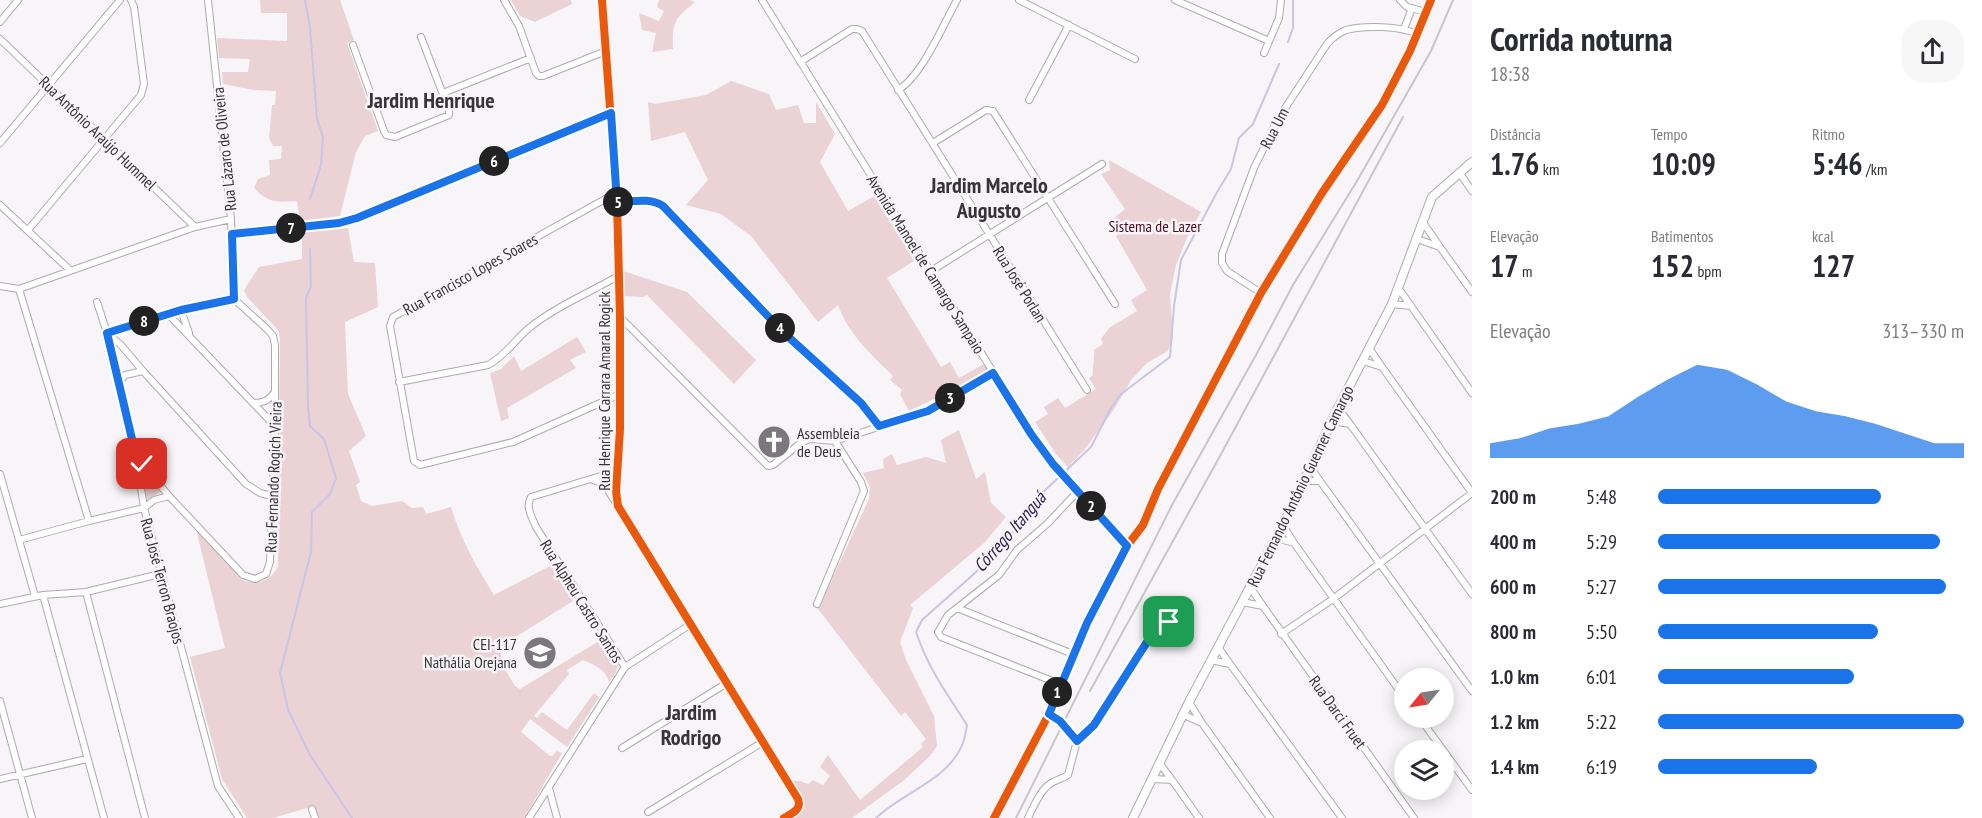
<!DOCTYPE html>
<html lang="pt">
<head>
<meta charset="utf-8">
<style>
  body { margin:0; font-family:"PT Sans Narrow",sans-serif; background:#f7f7f7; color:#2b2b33; height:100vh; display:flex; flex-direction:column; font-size:22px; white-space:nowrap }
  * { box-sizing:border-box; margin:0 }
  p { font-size:20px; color:#7c7c81 }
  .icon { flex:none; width:33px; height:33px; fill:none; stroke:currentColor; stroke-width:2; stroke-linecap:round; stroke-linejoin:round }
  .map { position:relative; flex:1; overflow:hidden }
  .drawer { display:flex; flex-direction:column; background:#fff; width:510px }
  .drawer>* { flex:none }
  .needle { width:39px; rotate:240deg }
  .fabs { position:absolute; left:1394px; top:668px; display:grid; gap:12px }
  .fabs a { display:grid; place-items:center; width:60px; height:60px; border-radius:50%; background:#fff; box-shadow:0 3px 15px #0003; font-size:30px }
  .pin { position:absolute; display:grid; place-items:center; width:51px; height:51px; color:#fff; margin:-26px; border-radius:12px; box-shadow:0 3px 9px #0006 }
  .km { position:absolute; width:30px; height:30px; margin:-15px; border-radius:50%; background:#222; color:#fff; font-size:16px; line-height:30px; text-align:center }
  .round { display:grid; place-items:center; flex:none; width:63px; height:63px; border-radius:24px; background:#f7f7f7 }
  .overview { display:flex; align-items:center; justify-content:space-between; height:102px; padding:0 18px }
  h1 { font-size:33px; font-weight:600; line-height:45px }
  .metrics { display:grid; grid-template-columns:repeat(3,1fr); gap:9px; height:102px; padding:6px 18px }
  .metrics div { display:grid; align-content:center }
  .metrics b { font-size:30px; font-weight:600 }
  .metrics small { font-size:16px; font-weight:400 }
  .metrics p { font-size:16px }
  .chart { height:168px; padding:12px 18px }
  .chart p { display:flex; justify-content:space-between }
  .chart svg { width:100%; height:108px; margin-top:6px; fill:#1a73e8; opacity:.7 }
  ul { padding:0 18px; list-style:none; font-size:20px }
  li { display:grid; grid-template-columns:96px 72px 1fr; align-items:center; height:45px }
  li i { height:15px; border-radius:8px; background:#1a73e8 }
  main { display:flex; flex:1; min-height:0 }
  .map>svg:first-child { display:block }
  .green { fill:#ebd2d5 }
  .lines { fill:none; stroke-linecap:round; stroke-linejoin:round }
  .stream { stroke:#c8c5e6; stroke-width:2 }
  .minor-casing { stroke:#adabad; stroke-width:8 }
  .tertiary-casing { stroke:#adabad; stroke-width:10 }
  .minor { stroke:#fefefe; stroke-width:6 }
  .tertiary { stroke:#fefefe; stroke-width:8 }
  .rail { stroke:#c8c7c8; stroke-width:2 }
  .minor-bridge-casing { stroke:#adabad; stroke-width:8; stroke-linecap:butt }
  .minor-bridge { stroke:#fefefe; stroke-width:6 }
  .cycleway-casing { stroke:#f8f4f8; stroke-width:11 }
  .cycleway { stroke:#e8590c; stroke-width:8 }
  .route-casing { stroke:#fff; stroke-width:12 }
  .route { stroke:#1a73e8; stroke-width:8 }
  .labels { text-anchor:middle; stroke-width:5; stroke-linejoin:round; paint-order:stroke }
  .street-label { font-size:16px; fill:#363536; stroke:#f8f4f8 }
  .park-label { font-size:16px; fill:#4e0e1c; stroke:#f8f4f8 }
  .poi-label { font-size:16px; fill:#363536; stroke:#f8f4f8; text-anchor:start }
  .water-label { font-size:18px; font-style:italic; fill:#2a2056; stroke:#f8f4f8 }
  .district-label { font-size:22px; font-weight:bold; fill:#363536; stroke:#f8f4f8 }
</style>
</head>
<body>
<main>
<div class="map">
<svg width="1472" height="818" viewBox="0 0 1472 818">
  <rect width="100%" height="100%" fill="#f7f5f7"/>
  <path class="green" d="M260 0H340L354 40 347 43 378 131 365 136 356 152 340 216 300 221 297 201C277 202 269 204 254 188L258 179 270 175 269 160 281 159 282 146H273L269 138 272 105H275L276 91 253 90 223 84 222 72H248L250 59 219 58 217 38 287 41V13H261Z
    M511 0H571L572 4 535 22 520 16Z
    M659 0H690L695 2C674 19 672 23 673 49L652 52 656 33 642 30 639 13 659 21 664 11 657 7Z
    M731 81 769 94 776 110 798 105 804 123H816V102L835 134 820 162 848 211 876 195 914 261 887 278 941 367 950 362 959 378 984 364 989 371 942 398 940 396 909 411 900 394 902 390 890 380 893 376C872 355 848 334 838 305L818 322 751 236 721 214 686 205 708 180 685 132 651 141 648 102 655 104 706 95Z
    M1109 160 1201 212 1189 233 1176 265 1170 294 1173 337 1168 351 1147 363 1131 380 1115 408 1085 449 1068 467 1056 454 1035 422 1048 414 1044 407 1058 398 1065 408 1096 389 1089 378 1093 375C1092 366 1095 359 1094 350L1103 344 1101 339 1109 328 1137 311 1131 300 1147 290 1116 236 1122 231 1114 218 1125 209 1101 174 1110 170Z
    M348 228 354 262 375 263 378 307 345 322 348 394 366 436 349 451 360 482 356 485 361 501 372 506 402 501 412 508 423 507 426 514 451 507C461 540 476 566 494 595L552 565 573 601 503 645 500 661 515 686 520 689 599 641 618 665 616 672 609 682C606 670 595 665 583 660L567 670 569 674 534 716 537 718 542 712 567 730 594 693 599 697 567 747 530 719 521 732 550 756H552L557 751 562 753 524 818H318L314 806 273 818H247L222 779 190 657 225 648 196 529 242 580C256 586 272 581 278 566L280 341 279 331 247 297 244 290 259 267 302 259V231Z
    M623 271 687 292 756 360 734 384 647 295 643 297 624 296Z
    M577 337 586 352 570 360 576 368 507 408 509 418 501 421 490 373 501 369 514 356 521 371Z
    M959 430 976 479 985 472 991 503 1006 517 984 543 910 605 913 608 900 642 906 660 934 716 937 746 930 756 903 781 852 818H791L802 811 803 802 789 780 800 781 808 784 813 780 823 785 830 776 820 767 828 755 860 800 923 747 921 744 926 739 905 712 901 716 818 609 869 499 870 487 863 473 884 468 883 459 892 454 897 465 926 457 946 463 941 440Z
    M145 474 160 492 147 500 142 475Z"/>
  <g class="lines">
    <path class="stream" d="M305 0 310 27 317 119 323 137 321 165 310 199
      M1288 42 1293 28V0
      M310 249 311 286 306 298 308 406 310 426 324 439 336 478 330 494 312 512 311 552 280 673 288 710 310 755 352 818
      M876 818C904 791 948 781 963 743 965 737 966 730 967 725 946 692 929 670 916 632L922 620 975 573 1009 537 1040 495 1091 447 1111 408 1121 394 1170 357 1174 306 1181 260 1216 194 1231 169 1239 138 1253 124 1279 64"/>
    <defs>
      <path id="minor" d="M208 0 231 219 234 299
        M504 0 519 26 536 73 539 76H543L606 51
        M602 0 617 202 620 317V429L616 491 618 506 798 799C802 810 792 813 784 818
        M762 0 1031 433 1053 464 1127 546
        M1019 0 1135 59
        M1175 0 1269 41
        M1400 0 1407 7 1426 12
        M0 22 18 0
        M1404 29 1412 8
        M0 39 195 227
        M353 45 384 131 386 135 395 137 449 115V110L421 37
        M1264 53 1279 18 1281 0
        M800 62 852 29H857L862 31 1087 390
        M898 90C922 76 943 25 957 0
        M443 93 531 58
        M1029 100 1069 25
        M0 143 120 0
        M933 143 986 110 993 111 1115 304
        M1459 172 1472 191
        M616 193 393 317 390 326 414 461 420 465 513 442 618 395
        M617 202C631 202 650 198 663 206L783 332 861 403 879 426
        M0 205 70 270
        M28 230 141 95 144 84 134 7 131 0
        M232 234 338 223 357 217 611 113
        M1417 239 1440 247 1422 221
        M1440 247 1472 292
        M931 271 1102 164
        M0 286 19 289 195 227 231 219
        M19 289 89 521
        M1261 293 1227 271 1222 263V254L1254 168 1278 119 1327 44C1332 38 1339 33 1346 30 1364 25 1401 26 1417 34
        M97 302 107 333 136 456 144 508 218 786 239 818
        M1392 304 1411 306 1399 289
        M1411 306 1472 393
        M181 310 189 333
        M168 314 275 426
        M620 317 768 466 773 465 802 442 810 439 835 441 928 411 993 373
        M107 333 181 310 234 299
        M108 334 121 345 143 371 246 484 260 493 272 496
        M1363 361 1382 367 1369 348
        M1382 367 1472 493
        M399 382 488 365C505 356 515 340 529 328 555 307 589 293 618 276
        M119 383 125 375 143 371
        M253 403C263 403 268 401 275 392
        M1332 421 1350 424 1338 408
        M1350 424 1472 594
        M137 458 169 496 243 575 255 579 266 574 270 562 275 427V345L273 336 268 330 234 299
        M616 461 613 469 604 475 531 497C525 507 532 517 536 527L625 667
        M0 474 35 596
        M593 480 604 484 616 503
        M1304 481H1320L1311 468
        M1320 481 1472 691
        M144 508 154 500 169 496
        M1276 538 1294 543 1283 525
        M19 540 89 521 144 508
        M1294 543 1404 697
        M86 592 145 818
        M43 595 104 818
        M1242 602 1263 606 1250 587
        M0 604 43 595 86 592 160 574
        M817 604 864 491 861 482 835 441
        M1263 606 1414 818
        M957 608 1073 654
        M1281 634 1333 599 1472 493
        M1211 660 1230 664 1218 647
        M1230 664 1342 818
        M1060 684 941 637 938 632 948 615 999 575 1017 550 1048 523 1078 491
        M0 701 32 818
        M1182 714 1202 723 1189 702
        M1419 717 1443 750
        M1202 723 1270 818
        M622 748 727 683
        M1443 750 1472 790
        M0 779 87 759
        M1153 779 1172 780 1160 764
        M1172 780 1199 818
        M549 788 557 818
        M312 809 315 818
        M648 812 763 742
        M529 818 625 667 691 624
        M994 818 1049 714 1073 654 1095 606 1127 546 1143 525 1158 489 1261 293 1322 193 1382 105 1410 51 1431 0
        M1028 818C1033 808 1040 790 1050 784 1055 780 1062 779 1068 775L1077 741 1094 725 1154 631 1160 625 1169 622"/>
      <path id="tertiary" d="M1133 818 1189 702 1283 525 1338 408 1392 304 1432 197 1472 162"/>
    </defs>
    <use href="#minor" class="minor-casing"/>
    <use href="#tertiary" class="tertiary-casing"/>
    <use href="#minor" class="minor"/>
    <use href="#tertiary" class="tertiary"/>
    <path class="rail" d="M1090 691 1220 456 1403 117
      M1016 818 1172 505 1256 355 1293 285 1357 181 1431 51 1453 0"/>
    <defs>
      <path id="minor-bridge" d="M1060 721 1071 735"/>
    </defs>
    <use href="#minor-bridge" class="minor-bridge-casing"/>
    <use href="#minor-bridge" class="minor-bridge"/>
    <defs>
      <path id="cycleway" d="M602 0 617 202 620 317V429L616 491 618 506 798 799C802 810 792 813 784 818
        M994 818 1049 714 1073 654 1095 606 1127 546 1143 525 1158 489 1261 293 1322 193 1382 105 1410 51 1431 0"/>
    </defs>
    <use href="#cycleway" class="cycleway-casing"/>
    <use href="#cycleway" class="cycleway"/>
  </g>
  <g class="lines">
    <defs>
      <path id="route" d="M142 464 136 456 107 333 181 310 234 299 232 234 339 223 357 218 611 113 617 202C631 202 650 197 663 206L783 332 861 403 879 426 928 411 993 373 1031 434 1053 464 1127 546 1087 623 1049 714 1060 721 1077 741 1094 725 1154 631 1160 626 1169 622"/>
    </defs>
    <use href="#route" class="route-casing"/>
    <use href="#route" class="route"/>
  </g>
  <defs>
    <symbol id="church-disc" viewBox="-11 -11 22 22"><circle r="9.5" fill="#7a787a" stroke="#f8f4f8"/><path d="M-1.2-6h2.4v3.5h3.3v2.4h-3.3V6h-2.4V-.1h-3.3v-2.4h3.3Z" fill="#fff"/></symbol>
    <symbol id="school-disc" viewBox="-11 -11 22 22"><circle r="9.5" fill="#7a787a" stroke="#f8f4f8"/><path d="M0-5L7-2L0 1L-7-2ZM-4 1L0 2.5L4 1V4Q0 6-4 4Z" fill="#fff"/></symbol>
  </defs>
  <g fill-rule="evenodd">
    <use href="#church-disc" x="755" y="423" width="38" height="38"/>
    <use href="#school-disc" x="521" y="634" width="38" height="38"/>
  </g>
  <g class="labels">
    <g class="street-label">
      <text transform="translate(1274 128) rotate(-63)" y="6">Rua Um</text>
      <text transform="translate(98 133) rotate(44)" y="6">Rua Antônio Araújo Hummel</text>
      <text transform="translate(224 149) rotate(-96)" y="6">Rua Lázaro de Oliveira</text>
      <text transform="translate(926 264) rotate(58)" y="6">Avenida Manoel de Camargo Sampaio</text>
      <text transform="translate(470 274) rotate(-29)" y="6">Rua Francisco Lopes Soares</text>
      <text transform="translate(1020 284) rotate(58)" y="6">Rua José Porlan</text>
      <text transform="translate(604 391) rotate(-90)" y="6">Rua Henrique Carrara Amaral Rogick</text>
      <text transform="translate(273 477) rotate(-88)" y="6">Rua Fernando Rogich Vieira</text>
      <text transform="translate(1300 486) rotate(-64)" y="6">Rua Fernando Antônio Guerner Camargo</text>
      <text transform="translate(163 581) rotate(75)" y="6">Rua José Terron Braojos</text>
      <text transform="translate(582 601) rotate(58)" y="6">Rua Alpheu Castro Santos</text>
      <text transform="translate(1338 712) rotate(54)" y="6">Rua Darci Fruet</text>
    </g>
    <g class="park-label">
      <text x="1155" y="232">Sistema de Lazer</text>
    </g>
    <g class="poi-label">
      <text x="797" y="439">Assembleia<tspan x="797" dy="18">de Deus</tspan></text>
      <text x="517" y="650" text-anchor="end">CEI-117<tspan x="517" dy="18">Nathália Orejana</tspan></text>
    </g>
    <g class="water-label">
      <text transform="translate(1010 532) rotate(-49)" y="6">Córrego Itanguá</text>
    </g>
    <g class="district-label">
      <text x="431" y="108">Jardim Henrique</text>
      <text x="989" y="193">Jardim Marcelo<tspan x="989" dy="25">Augusto</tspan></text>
      <text x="691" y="720">Jardim<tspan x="691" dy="25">Rodrigo</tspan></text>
    </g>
  </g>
</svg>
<div class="fabs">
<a><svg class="needle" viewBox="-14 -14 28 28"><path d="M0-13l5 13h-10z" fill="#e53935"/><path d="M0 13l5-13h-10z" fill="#7c7c81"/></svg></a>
<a><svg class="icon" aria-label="layers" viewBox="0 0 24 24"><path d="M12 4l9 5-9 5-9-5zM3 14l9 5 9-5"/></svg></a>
</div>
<div class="pin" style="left:1169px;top:622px;background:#1e9e55"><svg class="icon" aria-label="arrive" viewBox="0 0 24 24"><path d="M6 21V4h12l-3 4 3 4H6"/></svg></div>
<div class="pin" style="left:142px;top:464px;background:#d93025"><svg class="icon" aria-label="check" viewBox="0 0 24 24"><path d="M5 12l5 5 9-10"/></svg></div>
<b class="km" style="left:1057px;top:692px">1</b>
<b class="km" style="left:1091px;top:506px">2</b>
<b class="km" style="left:950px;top:398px">3</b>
<b class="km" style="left:780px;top:328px">4</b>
<b class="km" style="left:618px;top:202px">5</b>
<b class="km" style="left:494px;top:161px">6</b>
<b class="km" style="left:291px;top:228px">7</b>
<b class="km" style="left:144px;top:321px">8</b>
</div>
<section class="drawer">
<div class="overview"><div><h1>Corrida noturna</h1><p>18:38</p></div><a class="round"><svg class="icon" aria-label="share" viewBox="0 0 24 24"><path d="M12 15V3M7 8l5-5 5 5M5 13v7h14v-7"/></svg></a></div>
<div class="metrics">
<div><p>Distância</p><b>1.76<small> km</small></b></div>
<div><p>Tempo</p><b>10:09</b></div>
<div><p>Ritmo</p><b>5:46<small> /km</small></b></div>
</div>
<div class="metrics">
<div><p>Elevação</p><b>17<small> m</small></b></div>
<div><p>Batimentos</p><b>152<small> bpm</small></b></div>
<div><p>kcal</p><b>127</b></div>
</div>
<div class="chart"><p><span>Elevação</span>313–330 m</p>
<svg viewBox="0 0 160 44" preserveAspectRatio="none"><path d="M0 44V38L10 36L20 32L30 30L40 27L50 19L60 12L70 6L80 8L90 14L100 21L110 25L120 27L130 30L140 34L150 38L160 38V44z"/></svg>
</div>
<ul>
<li><b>200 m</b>5:48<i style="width:73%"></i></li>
<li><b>400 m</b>5:29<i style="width:92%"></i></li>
<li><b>600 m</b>5:27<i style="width:94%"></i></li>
<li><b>800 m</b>5:50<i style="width:72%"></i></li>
<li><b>1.0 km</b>6:01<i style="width:64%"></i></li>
<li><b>1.2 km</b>5:22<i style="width:100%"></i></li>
<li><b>1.4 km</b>6:19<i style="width:52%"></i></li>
</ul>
</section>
</main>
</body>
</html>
